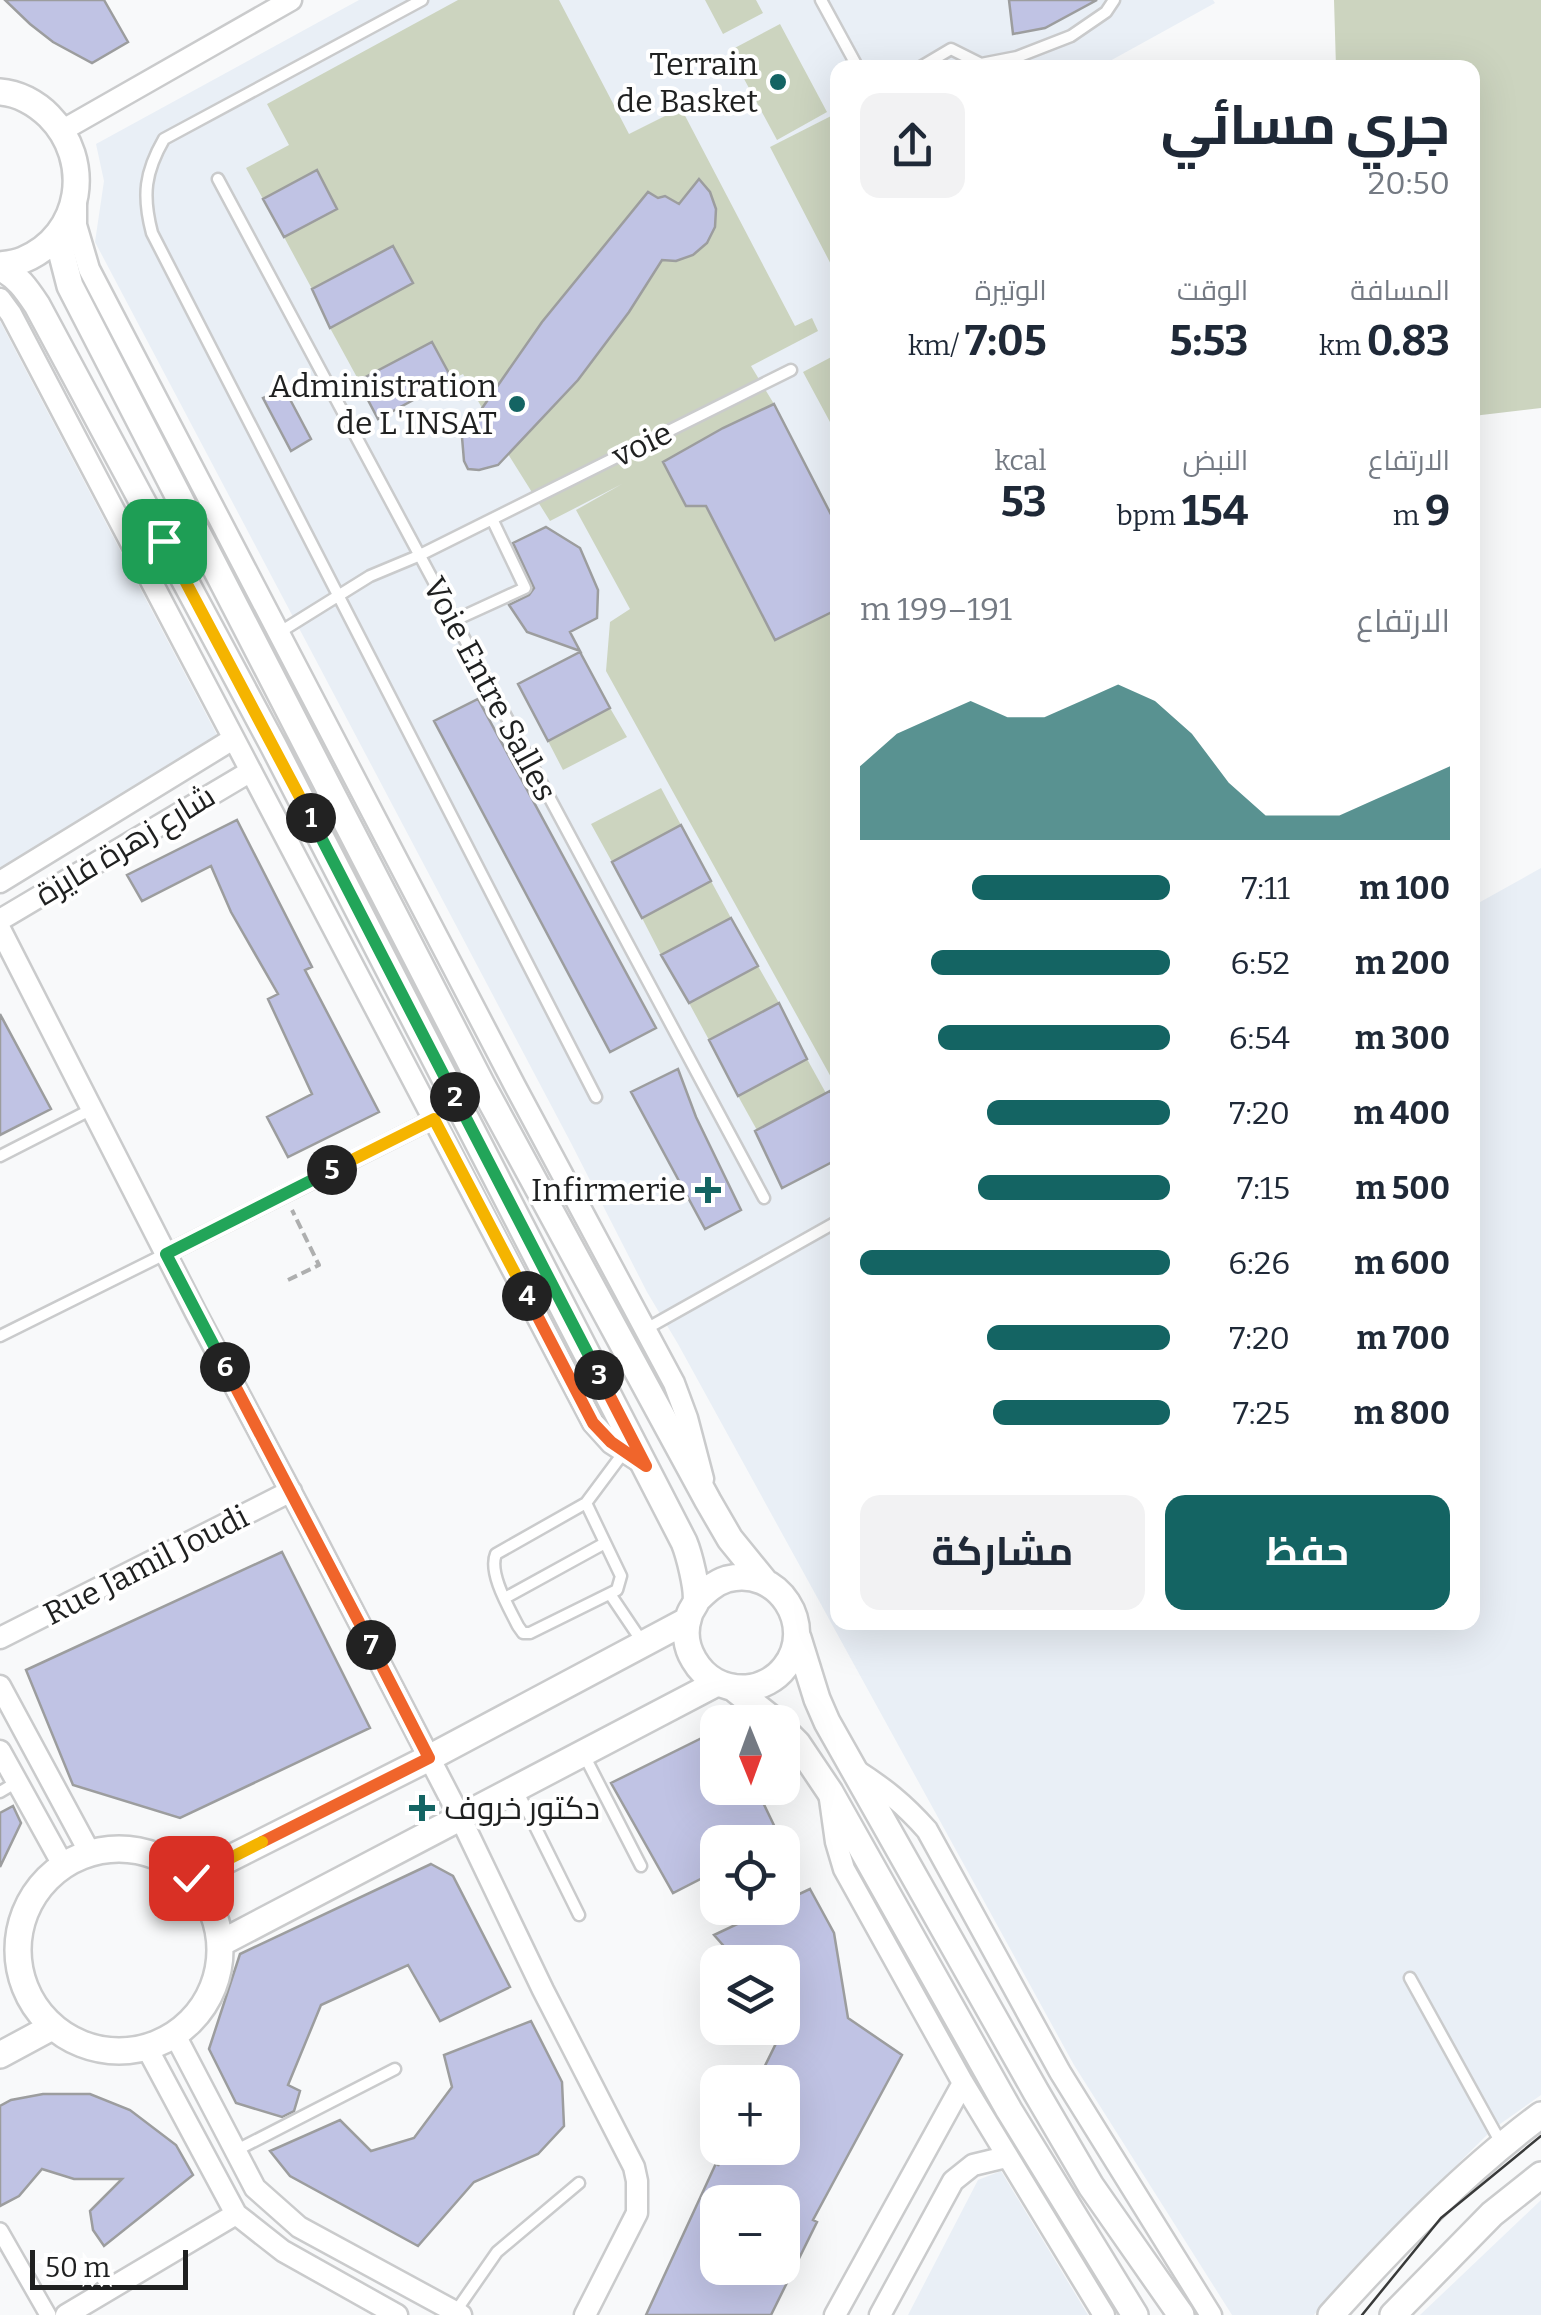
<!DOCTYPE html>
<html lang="ar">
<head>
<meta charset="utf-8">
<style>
  body { margin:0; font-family:Bitter,Cairo,serif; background:#f2f2f3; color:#1f2937; direction:rtl; height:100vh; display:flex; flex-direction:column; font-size:38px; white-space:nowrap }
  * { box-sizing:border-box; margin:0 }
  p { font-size:32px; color:#747a83 }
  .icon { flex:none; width:55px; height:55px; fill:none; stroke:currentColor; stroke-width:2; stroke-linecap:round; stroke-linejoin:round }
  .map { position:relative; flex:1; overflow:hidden; direction:ltr }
  .details { position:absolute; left:830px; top:60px; width:650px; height:1570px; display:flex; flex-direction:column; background:#fff; border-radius:20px; box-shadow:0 10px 40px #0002; direction:rtl }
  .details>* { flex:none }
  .needle { width:65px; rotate:179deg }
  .buttons { position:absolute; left:700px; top:1705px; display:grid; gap:20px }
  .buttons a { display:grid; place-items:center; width:100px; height:100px; border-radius:20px; background:#fff; box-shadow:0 10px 40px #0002; font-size:50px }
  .scale { position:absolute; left:30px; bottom:25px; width:158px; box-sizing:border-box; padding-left:10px; border:5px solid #1f2020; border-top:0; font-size:28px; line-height:35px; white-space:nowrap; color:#1f2020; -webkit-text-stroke:8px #fff; paint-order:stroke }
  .pin { position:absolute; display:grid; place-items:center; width:85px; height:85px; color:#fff; margin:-42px; border-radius:20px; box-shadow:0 5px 15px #0006 }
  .km { position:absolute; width:50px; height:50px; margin:-25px; border-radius:50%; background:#222; color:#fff; font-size:28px; line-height:50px; text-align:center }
  .round { display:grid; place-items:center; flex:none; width:105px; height:105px; border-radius:20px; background:#f2f2f3 }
  .overview { display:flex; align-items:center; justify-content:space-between; height:170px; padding:0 30px }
  h1 { font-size:55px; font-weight:700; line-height:75px }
  .stats { display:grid; grid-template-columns:repeat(3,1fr); gap:15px; height:170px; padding:10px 30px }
  .stats div { display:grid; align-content:center }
  .stats b { font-size:42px; font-weight:700 }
  .stats small { font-size:28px; font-weight:400 }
  .stats p { font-size:28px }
  .chart { height:280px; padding:20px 30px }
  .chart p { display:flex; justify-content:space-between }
  .chart svg { width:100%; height:180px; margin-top:10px; fill:#146463; opacity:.7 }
  .button { display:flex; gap:20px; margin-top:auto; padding:20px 30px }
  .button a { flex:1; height:115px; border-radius:20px; background:#146463; color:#fff; font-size:40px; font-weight:700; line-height:115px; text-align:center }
  .button a+a { background:#f2f2f3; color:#1f2937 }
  ul { padding:0 30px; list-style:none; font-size:32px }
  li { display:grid; grid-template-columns:160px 120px 1fr; align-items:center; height:75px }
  li i { height:25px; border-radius:12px; background:#146463 }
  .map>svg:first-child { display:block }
  .built { fill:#e9eff6 }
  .green { fill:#ccd4bf }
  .building { fill:#c0c3e4; stroke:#9c9d9e; stroke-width:2.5; fill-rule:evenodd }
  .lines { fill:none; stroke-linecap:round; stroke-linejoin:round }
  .service-casing { stroke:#cacbcc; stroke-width:15 }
  .pedestrian-casing { stroke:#cacbcc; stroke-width:20 }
  .minor-casing { stroke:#cacbcc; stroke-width:25 }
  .tertiary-casing { stroke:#cacbcc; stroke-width:30 }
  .path { stroke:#aeafaf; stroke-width:4; stroke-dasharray:10 5; stroke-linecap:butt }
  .service { stroke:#fff; stroke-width:10 }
  .pedestrian { stroke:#fff; stroke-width:15 }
  .minor { stroke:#fff; stroke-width:20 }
  .tertiary { stroke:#fff; stroke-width:25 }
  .tram { stroke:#393a3a; stroke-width:2.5 }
  .split-1-casing { stroke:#fff; stroke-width:20 }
  .split-2-casing { stroke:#fff; stroke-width:20 }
  .split-3-casing { stroke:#fff; stroke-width:20 }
  .split-4-casing { stroke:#fff; stroke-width:20 }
  .split-5-casing { stroke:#fff; stroke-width:20 }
  .split-6-casing { stroke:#fff; stroke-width:20 }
  .split-7-casing { stroke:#fff; stroke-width:20 }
  .split-8-casing { stroke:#fff; stroke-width:20 }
  .split-9-casing { stroke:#fff; stroke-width:20 }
  .split-1 { stroke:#f5b400; stroke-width:12 }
  .split-2 { stroke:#22a559; stroke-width:12 }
  .split-3 { stroke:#22a559; stroke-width:12 }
  .split-4 { stroke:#f0652b; stroke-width:12 }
  .split-5 { stroke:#f5b400; stroke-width:12 }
  .split-6 { stroke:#22a559; stroke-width:12 }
  .split-7 { stroke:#f0652b; stroke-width:12 }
  .split-8 { stroke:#f0652b; stroke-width:12 }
  .split-9 { stroke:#f5b400; stroke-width:12 }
  .poi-dot { fill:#146463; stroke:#fff; stroke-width:4 }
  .labels { text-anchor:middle; stroke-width:8; stroke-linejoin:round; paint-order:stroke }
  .poi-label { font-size:32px; fill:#1f2020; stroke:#fff; text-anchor:end }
  .street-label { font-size:32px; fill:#1f2020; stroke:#fff }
</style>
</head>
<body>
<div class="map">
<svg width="1541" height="2315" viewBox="0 0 1541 2315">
  <rect width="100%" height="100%" fill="#f8f9fa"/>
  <path class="built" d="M359 0H1213L1215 3 1099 67 838 68V1622H1472L1473 906 1541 868V2095L1493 2129 1371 2250 1314 2315H1232L1074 2065 678 1344 647 1292 571 1143 95 242 104 181 96 144Z
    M0 321 217 735 0 868Z
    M1001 2171 1088 2315H908L978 2180Z
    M1541 2200V2315H1420L1540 2201Z"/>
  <path class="green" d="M458 0H559L629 134 681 108 795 326 812 318 818 331 751 366 774 404 663 462 686 505 706 506 775 639 837 609V1088L606 671 610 622 630 609 576 510 622 484 550 521 508 454 578 380 629 312 662 260C713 263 732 216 699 179L679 204 666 196 658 198 647 193 482 408 463 374 452 379 432 342 359 381 330 328 413 282 393 246 312 289 284 237 337 209 316 171 263 199 246 168 289 145 267 104Z
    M705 0H756L763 13 723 34Z
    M1334 0H1541V408L1473 416 1472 68 1336 67Z
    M780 24 827 112 777 140 729 51Z
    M835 114 838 119 837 276 770 147Z
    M837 354 838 435H837L803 372Z
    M610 708 627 737 563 770 548 741Z
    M661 788 681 825 612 862 591 824Z
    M711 881 731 918 661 955 642 918Z
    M758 966 779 1003 709 1040 689 1003Z
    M807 1059 827 1095 758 1132 738 1096Z"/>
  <path class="building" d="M5 0H104L128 42 92 63 53 42 30 24Z
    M1009 0H1097L1045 28 1013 34Z
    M317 170 337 209 284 237 263 199Z
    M699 179 710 192 716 209 715 227 707 243 693 255 676 261 662 260 629 312 578 380 498 465 479 470 468 469 464 461 462 437 542 322 648 192 658 198 665 196 679 204Z
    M393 246 413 283 330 328 312 289Z
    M432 342 452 379 378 419 358 381Z
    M284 388 311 439 291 451 263 398Z
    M774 404 838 528V609L775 640 706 506H686L663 462 723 428Z
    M546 527 580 548 598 590 597 618 570 632 580 651 527 632 509 605 529 595 534 588 513 543Z
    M580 652 610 708 548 741 518 684Z
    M478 699 656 1028 610 1052 434 721Z
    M237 820 312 967 305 970 379 1112 288 1157 267 1117 312 1094 268 999 278 994 231 912 211 866 142 901 127 875Z
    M681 825 711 881 642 918 612 862Z
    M731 918 758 966 689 1003 661 955Z
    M779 1003 807 1059 738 1096 709 1040Z
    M0 1014 51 1109 0 1135Z
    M678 1069 696 1117 741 1210 705 1229 631 1092Z
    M830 1091 838 1106V1159L782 1188 755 1131Z
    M282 1552 370 1728 180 1818 73 1785 26 1670Z
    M718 1730V1788H756L782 1842H718V1870L673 1893 611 1783Z
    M13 1806 21 1823 0 1867V1813Z
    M431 1864 453 1876 510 1987 440 2021 408 1965 321 2005 288 2085 300 2091 294 2111 282 2117 236 2103 209 2049 240 1954Z
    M810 1889 834 1933 848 2018 902 2055 813 2220 817 2222 771 2315H646L718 2159V2166L726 2148H782V2082H757L788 2019 782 2013V1962H738L714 1935 771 1908H782V1902ZM718 2202H782V2268H718Z
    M531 2021 562 2082 564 2126 538 2154 474 2182 418 2246 290 2176 270 2151 340 2120 371 2151 414 2138 452 2087 444 2055Z
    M43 2094H90L130 2110 176 2145 193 2175 104 2246 93 2230 90 2211 122 2179H74L42 2169 19 2196 0 2206V2106L11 2100Z"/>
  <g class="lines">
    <defs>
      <path id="service" d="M422 0 164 139C145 172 142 195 152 233L596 1097
        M821 0 858 68
        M919 68 951 49 981 64 1017 57 1071 36 1106 12 1114 0
        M218 179 764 1198
        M453 621 525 588 492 519
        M280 632 370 576 418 556 791 370
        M0 1156 92 1109
        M646 1329 838 1221
        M0 1336 165 1254
        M586 1503 621 1576 617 1590 530 1633H523L518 1626C509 1608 488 1573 496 1554L586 1503 624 1452
        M610 1594 643 1643
        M505 1598 605 1543
        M584 1755 641 1866
        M517 1790 579 1915
        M0 1792 17 1782
        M1410 1978 1501 2143
        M235 2151 395 2069
        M456 2311 497 2252 579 2183"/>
      <path id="pedestrian" d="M166 1254 434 1119
        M0 2231 48 2315"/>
      <path id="minor" d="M63 130 291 0
        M76 204V225L89 269 515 1086 674 1383 687 1418 703 1479
        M0 299 11 314 593 1423 611 1443 645 1465
        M0 882 233 739
        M0 920 251 771
        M0 929 196 1313 309 1526 461 1819 543 1990 634 2167 637 2181V2213L585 2315
        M0 1638 291 1491
        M0 1686 90 1853
        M0 1751 63 1865
        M854 1769C884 1788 904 1804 927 1830L1060 2072 1211 2315
        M830 1799 836 1842 844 1869 963 2083 1104 2315
        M175 2035 255 2188 299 2227 461 2315
        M147 2048 236 2214 283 2251 397 2315
        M66 2315 236 2214
        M835 2315 963 2083
        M880 2315 953 2181 973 2165 1006 2157"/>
      <path id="tertiary" d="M0 92C18 93 36 103 49 116 93 160 83 235 23 260 16 263 7 264 0 265
        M64 226 61 251 70 286 482 1085 708 1501 730 1539 765 1582
        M0 268C17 275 27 290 37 305L273 745 684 1542C689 1554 698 1589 696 1602 694 1607 690 1611 689 1616 684 1631 686 1647 694 1660 705 1679 724 1689 746 1688 761 1687 776 1679 785 1667 817 1626 778 1565 727 1579 714 1583 705 1592 696 1601
        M798 1638 817 1699 827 1722 1036 2092 1091 2186 1181 2315
        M732 1687 776 1722
        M782 1728 797 1743 830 1792 1009 2110 1135 2315
        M18 1950a101 101 0 1 1 202 0a101 101 0 1 1-202 0Z
        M191 1878 429 1758 688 1620
        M221 1943 717 1683
        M0 2055 52 2027
        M1331 2315C1395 2244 1464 2172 1541 2115
        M1393 2315 1492 2214 1541 2175"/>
    </defs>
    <use href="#service" class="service-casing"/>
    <use href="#pedestrian" class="pedestrian-casing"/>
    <use href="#minor" class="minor-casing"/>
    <use href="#tertiary" class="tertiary-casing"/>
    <path class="path" d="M288 1280 319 1265 292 1210"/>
    <use href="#service" class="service"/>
    <use href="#pedestrian" class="pedestrian"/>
    <use href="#minor" class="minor"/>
    <use href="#tertiary" class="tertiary"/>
    <path class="tram" d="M1362 2315 1441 2218 1541 2136"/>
  </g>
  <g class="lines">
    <defs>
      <path id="split-1" d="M164 541 311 818"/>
      <path id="split-2" d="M311 818 455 1097"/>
      <path id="split-3" d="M455 1097 599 1375"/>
      <path id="split-4" d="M527 1296 593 1423 611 1442 646 1466 599 1375"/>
      <path id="split-5" d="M332 1170 434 1119 527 1296"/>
      <path id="split-6" d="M225 1367 166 1254 332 1170"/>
      <path id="split-7" d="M225 1367 371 1645"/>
      <path id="split-8" d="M262 1842 429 1758 371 1645"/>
      <path id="split-9" d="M191 1878 262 1842"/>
    </defs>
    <use href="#split-1" class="split-1-casing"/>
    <use href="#split-2" class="split-2-casing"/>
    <use href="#split-3" class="split-3-casing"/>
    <use href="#split-4" class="split-4-casing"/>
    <use href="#split-5" class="split-5-casing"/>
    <use href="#split-6" class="split-6-casing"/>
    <use href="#split-7" class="split-7-casing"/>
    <use href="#split-8" class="split-8-casing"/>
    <use href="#split-9" class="split-9-casing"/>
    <use href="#split-1" class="split-1"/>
    <use href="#split-2" class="split-2"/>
    <use href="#split-3" class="split-3"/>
    <use href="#split-4" class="split-4"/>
    <use href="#split-5" class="split-5"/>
    <use href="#split-6" class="split-6"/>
    <use href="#split-7" class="split-7"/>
    <use href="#split-8" class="split-8"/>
    <use href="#split-9" class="split-9"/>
  </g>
  <g class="poi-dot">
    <circle cx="778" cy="82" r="10"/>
    <circle cx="517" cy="404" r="10"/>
    <path d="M703 1175h10v10h10v10h-10v10h-10v-10h-10v-10h10z"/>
    <path d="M417 1793h10v10h10v10h-10v10h-10v-10h-10v-10h10z"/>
  </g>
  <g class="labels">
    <g class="poi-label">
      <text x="758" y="75">Terrain<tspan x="758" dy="37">de Basket</tspan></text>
      <text x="497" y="397">Administration<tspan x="497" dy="37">de L'INSAT</tspan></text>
      <text x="686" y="1201">Infirmerie</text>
      <text x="444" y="1819" text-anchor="start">دكتور خروف</text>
    </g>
    <g class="street-label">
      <text transform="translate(642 444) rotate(-26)" y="11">voie</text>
      <text transform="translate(490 689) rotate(62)" y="11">Voie Entre Salles</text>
      <text transform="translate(125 845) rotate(-31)" y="11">شارع زهرة فايزة</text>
      <text transform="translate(146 1565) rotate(-27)" y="11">Rue Jamil Joudi</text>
    </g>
  </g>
</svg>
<div class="buttons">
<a><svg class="needle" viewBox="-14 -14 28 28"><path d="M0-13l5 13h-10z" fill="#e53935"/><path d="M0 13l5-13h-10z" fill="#747a83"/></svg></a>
<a><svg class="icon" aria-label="locate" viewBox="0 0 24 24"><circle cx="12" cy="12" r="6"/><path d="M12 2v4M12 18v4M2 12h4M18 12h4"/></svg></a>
<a><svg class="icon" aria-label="layers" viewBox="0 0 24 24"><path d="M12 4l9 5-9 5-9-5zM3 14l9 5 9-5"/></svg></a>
<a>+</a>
<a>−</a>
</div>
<div class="scale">50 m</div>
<div class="pin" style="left:164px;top:541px;background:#1e9e55"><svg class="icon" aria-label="arrive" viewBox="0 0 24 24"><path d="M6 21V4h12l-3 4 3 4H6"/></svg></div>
<div class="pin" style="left:191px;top:1878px;background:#d93025"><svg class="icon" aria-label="check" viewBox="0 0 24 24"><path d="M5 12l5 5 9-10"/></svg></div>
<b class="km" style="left:311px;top:818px">1</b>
<b class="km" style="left:455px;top:1097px">2</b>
<b class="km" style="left:599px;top:1375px">3</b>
<b class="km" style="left:527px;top:1296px">4</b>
<b class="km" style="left:332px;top:1170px">5</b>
<b class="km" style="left:225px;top:1367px">6</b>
<b class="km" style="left:371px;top:1645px">7</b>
<section class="details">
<div class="overview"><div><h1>جري مسائي</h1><p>20:50</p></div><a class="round"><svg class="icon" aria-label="share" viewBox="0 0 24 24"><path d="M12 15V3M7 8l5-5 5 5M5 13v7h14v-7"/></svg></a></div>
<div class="stats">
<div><p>المسافة</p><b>0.83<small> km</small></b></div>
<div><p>الوقت</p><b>5:53</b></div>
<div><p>الوتيرة</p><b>7:05<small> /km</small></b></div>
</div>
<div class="stats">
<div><p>الارتفاع</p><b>9<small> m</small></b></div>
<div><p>النبض</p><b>154<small> bpm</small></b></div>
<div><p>kcal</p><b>53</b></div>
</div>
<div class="chart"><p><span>الارتفاع</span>191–199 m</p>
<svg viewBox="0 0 160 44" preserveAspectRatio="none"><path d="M0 44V26L10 18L20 14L30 10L40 14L50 14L60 10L70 6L80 10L90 18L100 30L110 38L120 38L130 38L140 34L150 30L160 26V44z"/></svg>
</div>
<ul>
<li><b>100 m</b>7:11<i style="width:64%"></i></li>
<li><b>200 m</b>6:52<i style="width:77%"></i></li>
<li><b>300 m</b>6:54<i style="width:75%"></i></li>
<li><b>400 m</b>7:20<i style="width:59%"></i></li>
<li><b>500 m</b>7:15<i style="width:62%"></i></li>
<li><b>600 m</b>6:26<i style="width:100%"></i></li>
<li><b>700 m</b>7:20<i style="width:59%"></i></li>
<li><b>800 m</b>7:25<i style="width:57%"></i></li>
</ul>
<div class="button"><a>حفظ</a><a>مشاركة</a></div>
</section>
</div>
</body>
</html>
